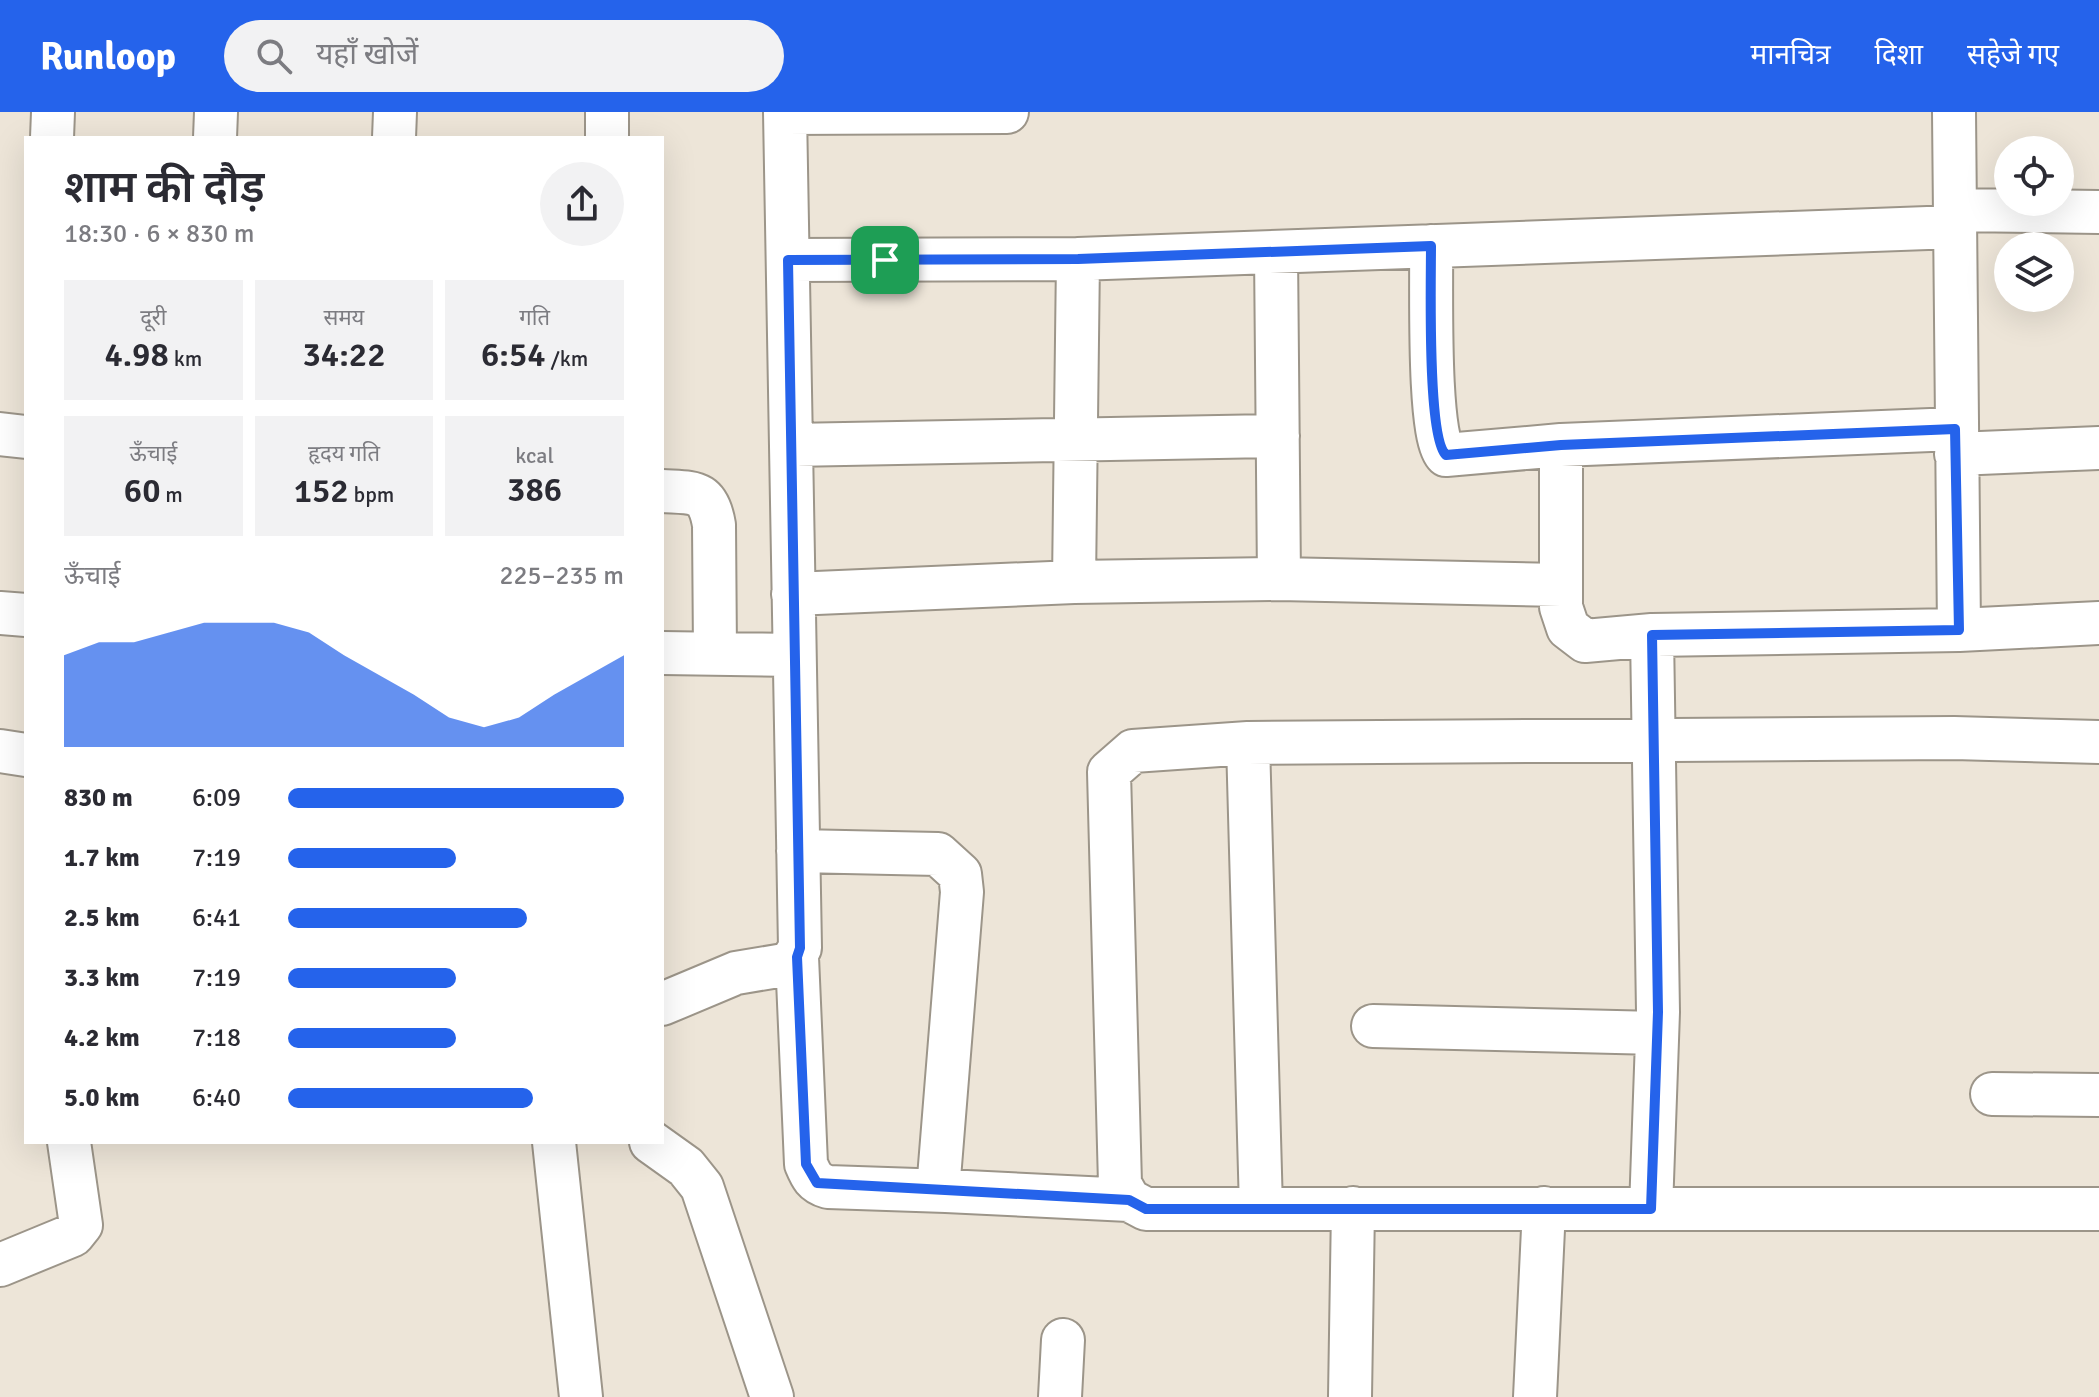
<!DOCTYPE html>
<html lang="hi">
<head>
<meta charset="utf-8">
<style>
  body { margin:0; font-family:Signika,"Noto Sans Devanagari",sans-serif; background:#f2f2f3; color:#2b2b33; height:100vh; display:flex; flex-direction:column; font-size:30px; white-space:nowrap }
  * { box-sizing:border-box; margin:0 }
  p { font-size:26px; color:#7c7c81 }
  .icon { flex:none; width:44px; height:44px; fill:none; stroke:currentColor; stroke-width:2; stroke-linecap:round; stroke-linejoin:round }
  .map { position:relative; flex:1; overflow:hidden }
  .sheet { position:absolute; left:24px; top:24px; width:640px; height:1008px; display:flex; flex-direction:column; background:#fff; border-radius:0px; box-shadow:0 8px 32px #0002 }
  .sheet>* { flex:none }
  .buttons { position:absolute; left:1994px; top:24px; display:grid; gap:16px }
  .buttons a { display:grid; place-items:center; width:80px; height:80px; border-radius:50%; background:#fff; box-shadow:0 8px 32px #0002; font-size:40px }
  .pin { position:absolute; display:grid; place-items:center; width:68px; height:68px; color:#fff; margin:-34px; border-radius:16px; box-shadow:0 4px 12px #0006 }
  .round { display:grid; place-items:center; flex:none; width:84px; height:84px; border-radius:42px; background:#f2f2f3 }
  .head { display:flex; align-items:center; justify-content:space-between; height:136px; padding:0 40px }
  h1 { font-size:44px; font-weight:600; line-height:60px }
  .figures { display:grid; grid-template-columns:repeat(3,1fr); gap:12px; height:136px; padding:8px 40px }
  .figures div { display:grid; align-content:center; border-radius:0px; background:#f2f2f3; text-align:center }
  .figures b { font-size:34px; font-weight:600 }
  .figures small { font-size:22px; font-weight:400 }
  .figures p { font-size:22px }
  .chart { height:224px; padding:16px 40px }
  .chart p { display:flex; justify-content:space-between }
  .chart svg { width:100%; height:144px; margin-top:8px; fill:#2563eb; opacity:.7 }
  ul { padding:0 40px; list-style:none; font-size:26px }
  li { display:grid; grid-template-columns:128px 96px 1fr; align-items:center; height:60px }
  li i { height:20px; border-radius:10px; background:#2563eb }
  header { display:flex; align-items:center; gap:48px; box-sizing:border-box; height:112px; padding:0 40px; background:#2563eb; color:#fff }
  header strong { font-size:38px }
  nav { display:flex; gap:44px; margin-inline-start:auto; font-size:28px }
  .search { width:560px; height:72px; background:#f2f2f3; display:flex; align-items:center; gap:20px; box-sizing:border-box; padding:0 28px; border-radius:44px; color:#7c7c81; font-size:30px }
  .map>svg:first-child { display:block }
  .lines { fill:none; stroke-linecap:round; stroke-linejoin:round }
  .minor-casing { stroke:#9c9589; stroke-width:46 }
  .minor { stroke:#fff; stroke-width:42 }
  .route-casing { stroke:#fff; stroke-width:16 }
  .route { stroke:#2563eb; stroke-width:10 }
</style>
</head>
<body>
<header>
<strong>Runloop</strong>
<div class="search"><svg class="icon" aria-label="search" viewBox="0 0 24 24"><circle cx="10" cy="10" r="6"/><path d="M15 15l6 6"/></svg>यहाँ खोजें</div>
<nav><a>मानचित्र</a><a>दिशा</a><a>सहेजे गए</a></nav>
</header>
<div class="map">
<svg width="2099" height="1285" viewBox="0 0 2099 1285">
  <rect width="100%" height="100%" fill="#ede5d8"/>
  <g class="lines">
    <defs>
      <path id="minor" d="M1954 0 1959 518 2099 511
        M785 1 1007 0
        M52 26 53 0
        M215 26 216 0
        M394 26 395 0
        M607 26V0
        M1955 98 2099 100
        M1431 134C1432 168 1427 326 1446 343L1561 333 1955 317
        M788 148 1078 147
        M0 322 26 325
        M791 333 1278 324
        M1561 333V495L1568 516 1585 529 1652 523 1959 518
        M1956 342 2099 336
        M662 379C694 381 708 377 714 413L715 541
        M1279 467 1561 473
        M1074 470 1078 147 1955 115
        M793 482 1074 470 1279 467 1276 140
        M0 501 26 503
        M662 541 794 543
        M2099 630 1954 626 1248 631 1133 639 1109 660 1120 1072 1129 1088 1146 1097H2099
        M1248 631 1261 1096
        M0 639 26 643
        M798 739 938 742 960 762 962 780 939 1066 946 1079 1129 1088
        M797 845 806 1052C811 1064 814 1071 828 1075L946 1079
        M662 892 736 861 790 852 800 836 785 0
        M1373 914 1657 921
        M1992 982 2099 983
        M554 1030 581 1285
        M651 1030 686 1055 702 1075 772 1285
        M1651 1097 1658 900 1652 523
        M0 1153 73 1123 81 1113 69 1030
        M1060 1285 1063 1228
        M1350 1285 1353 1096
        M1535 1285 1544 1096"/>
    </defs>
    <use href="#minor" class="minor-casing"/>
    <use href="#minor" class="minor"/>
  </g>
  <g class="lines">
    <defs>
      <path id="route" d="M1431 134C1431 168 1427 326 1446 343L1561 333 1955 317 1959 518 1652 523 1658 900 1651 1097H1146L1129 1088 817 1071 806 1052 797 845 800 836 788 148 1078 147Z"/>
    </defs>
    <use href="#route" class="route-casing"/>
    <use href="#route" class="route"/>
  </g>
</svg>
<div class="buttons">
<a><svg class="icon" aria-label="locate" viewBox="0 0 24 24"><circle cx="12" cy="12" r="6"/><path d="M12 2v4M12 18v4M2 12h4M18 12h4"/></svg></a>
<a><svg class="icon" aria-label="layers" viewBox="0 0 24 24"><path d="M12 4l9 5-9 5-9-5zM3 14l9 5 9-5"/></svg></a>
</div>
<div class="pin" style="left:885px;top:148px;background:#1e9e55"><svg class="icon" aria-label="arrive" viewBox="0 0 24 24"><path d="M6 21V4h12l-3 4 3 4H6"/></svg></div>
<section class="sheet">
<div class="head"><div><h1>शाम की दौड़</h1><p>18:30 · 6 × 830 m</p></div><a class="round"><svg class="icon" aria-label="share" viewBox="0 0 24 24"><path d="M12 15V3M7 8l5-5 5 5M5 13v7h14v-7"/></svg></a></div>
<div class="figures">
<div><p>दूरी</p><b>4.98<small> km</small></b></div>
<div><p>समय</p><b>34:22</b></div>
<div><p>गति</p><b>6:54<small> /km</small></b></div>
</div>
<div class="figures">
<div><p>ऊँचाई</p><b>60<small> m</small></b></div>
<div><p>हृदय गति</p><b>152<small> bpm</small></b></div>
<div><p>kcal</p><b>386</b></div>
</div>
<div class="chart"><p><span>ऊँचाई</span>225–235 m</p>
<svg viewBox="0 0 160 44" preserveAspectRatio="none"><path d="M0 44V16L10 12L20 12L30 9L40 6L50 6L60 6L70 9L80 16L90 22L100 28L110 35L120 38L130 35L140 28L150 22L160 16V44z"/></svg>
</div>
<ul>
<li><b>830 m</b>6:09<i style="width:100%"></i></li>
<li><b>1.7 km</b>7:19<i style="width:50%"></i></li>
<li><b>2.5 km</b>6:41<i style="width:71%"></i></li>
<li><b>3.3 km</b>7:19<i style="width:50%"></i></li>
<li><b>4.2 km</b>7:18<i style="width:50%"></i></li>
<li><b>5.0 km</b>6:40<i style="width:73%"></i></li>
</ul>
</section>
</div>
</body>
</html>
